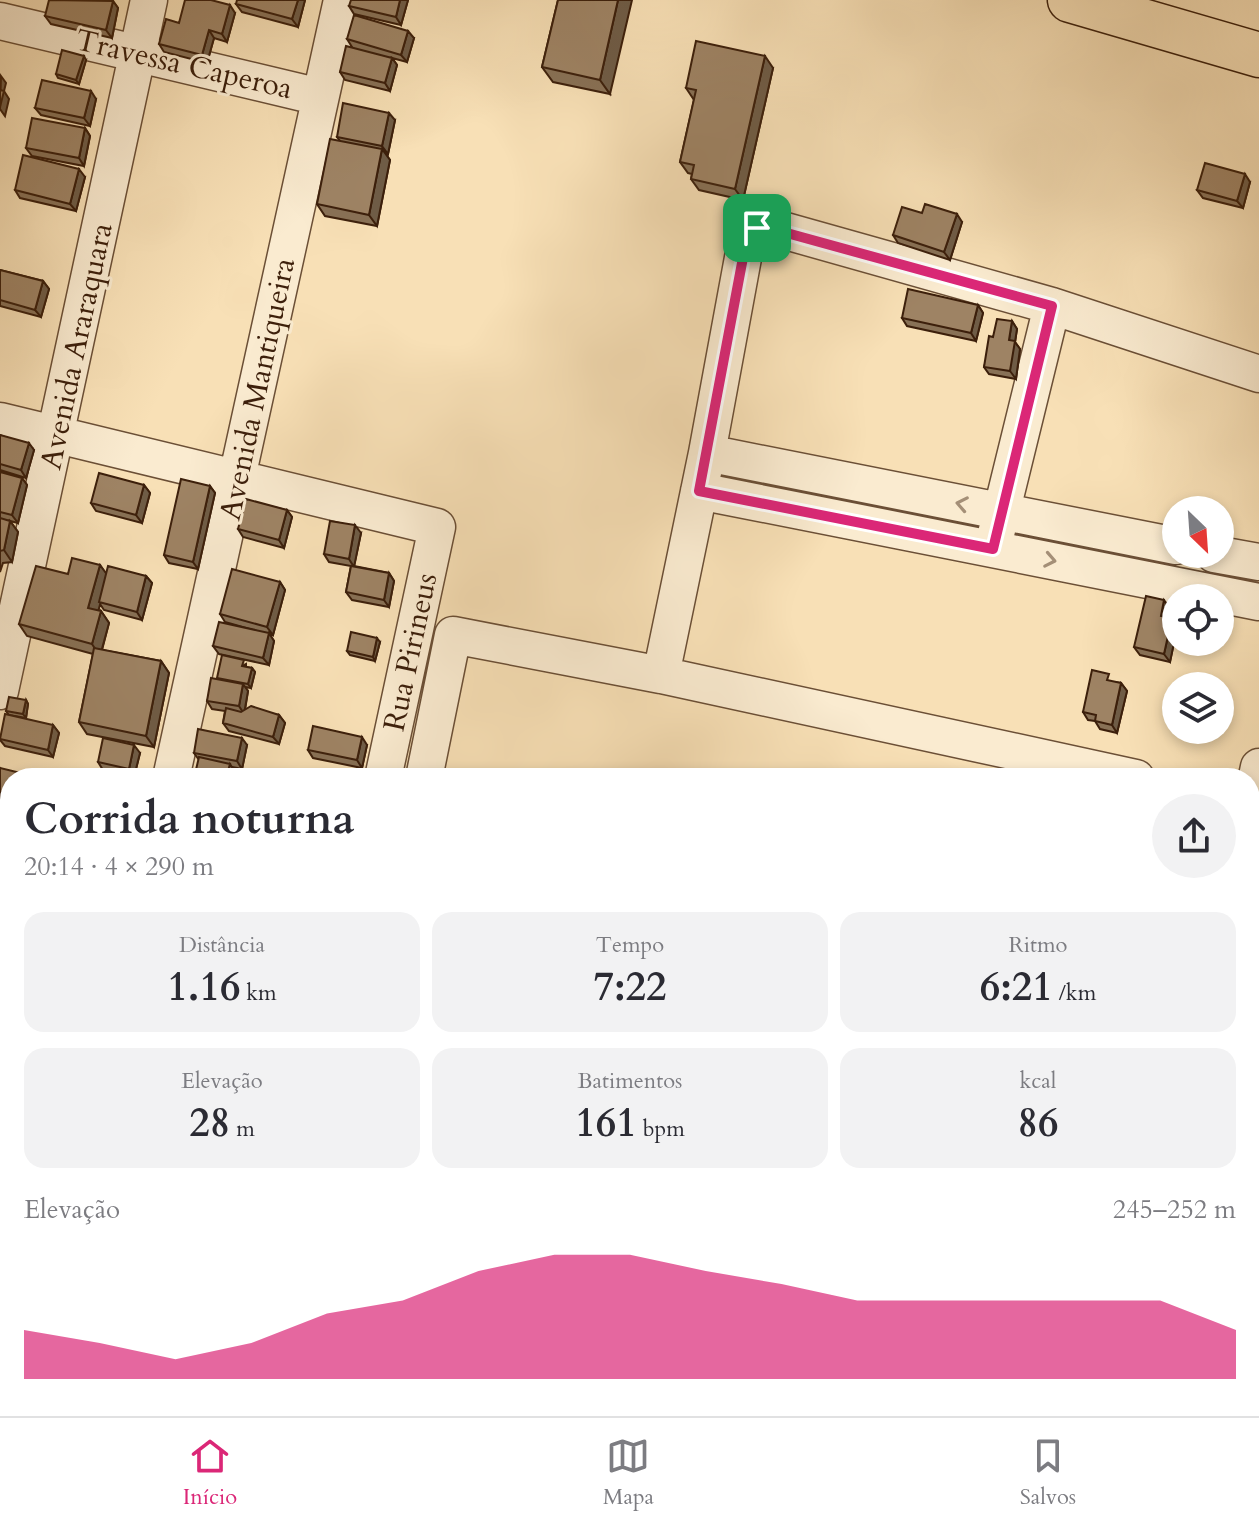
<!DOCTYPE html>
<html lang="pt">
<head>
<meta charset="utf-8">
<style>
  body { margin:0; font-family:Cardo,serif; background:#f2f2f3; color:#2b2b33; height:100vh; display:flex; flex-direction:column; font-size:30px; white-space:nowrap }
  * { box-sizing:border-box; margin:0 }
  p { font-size:26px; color:#7c7c81 }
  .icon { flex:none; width:44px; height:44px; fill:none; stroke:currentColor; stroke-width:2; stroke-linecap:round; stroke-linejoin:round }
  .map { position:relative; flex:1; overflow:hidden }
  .side { position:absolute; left:0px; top:768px; width:1260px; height:648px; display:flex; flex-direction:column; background:#fff; border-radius:32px 32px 0 0; box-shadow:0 4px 12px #0003 }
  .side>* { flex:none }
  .needle { width:52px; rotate:155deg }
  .controls { position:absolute; left:1162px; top:496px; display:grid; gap:16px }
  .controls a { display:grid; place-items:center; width:72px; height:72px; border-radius:50%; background:#fff; box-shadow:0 4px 12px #0003; font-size:40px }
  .pin { position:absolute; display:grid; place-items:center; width:68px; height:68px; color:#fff; margin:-34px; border-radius:16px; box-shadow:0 4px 12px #0006 }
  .round { display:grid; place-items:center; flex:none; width:84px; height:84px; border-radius:42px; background:#f2f2f3 }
  .headline { display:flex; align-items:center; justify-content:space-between; height:136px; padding:0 24px }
  h1 { font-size:44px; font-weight:800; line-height:60px }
  .stats { display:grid; grid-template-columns:repeat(3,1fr); gap:12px; height:136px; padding:8px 24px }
  .stats div { display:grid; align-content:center; border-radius:20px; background:#f2f2f3; text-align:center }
  .stats b { font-size:40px; font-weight:800 }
  .stats small { font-size:22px; font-weight:400 }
  .stats p { font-size:22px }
  .chart { height:224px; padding:16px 24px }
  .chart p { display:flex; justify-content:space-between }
  .chart svg { width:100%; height:144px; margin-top:8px; fill:#db2777; opacity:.7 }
  .tab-bar { display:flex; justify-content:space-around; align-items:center; height:112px; border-top:2px solid #e1e1e2; background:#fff; font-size:22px; color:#7c7c81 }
  .tab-bar a { display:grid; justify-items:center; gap:4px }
  .tab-bar .current { color:#db2777 }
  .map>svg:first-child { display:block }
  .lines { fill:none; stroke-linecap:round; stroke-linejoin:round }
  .minor-casing { stroke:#6b4f36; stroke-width:39 }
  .major-casing { stroke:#3c1f0b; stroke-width:47 }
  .minor { stroke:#faebd0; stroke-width:36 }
  .major { stroke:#f8e0b6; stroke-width:44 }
  .wall { fill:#887156; stroke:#3c1f0b; stroke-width:2 }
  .shaded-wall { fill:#6f5c46; stroke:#3c1f0b; stroke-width:2 }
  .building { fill:#9e8364; stroke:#3c1f0b; stroke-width:2 }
  .oneway { stroke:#a48f77 }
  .route-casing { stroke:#fff; stroke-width:16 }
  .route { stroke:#db2777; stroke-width:10 }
  .labels { text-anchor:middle; stroke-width:6; stroke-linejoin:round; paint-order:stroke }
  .street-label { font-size:30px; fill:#3c1f0b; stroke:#faebd0 }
</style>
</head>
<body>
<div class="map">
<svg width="1259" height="1416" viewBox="0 0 1259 1416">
  <rect width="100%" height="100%" fill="#f8e0b6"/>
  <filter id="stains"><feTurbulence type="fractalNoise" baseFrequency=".0025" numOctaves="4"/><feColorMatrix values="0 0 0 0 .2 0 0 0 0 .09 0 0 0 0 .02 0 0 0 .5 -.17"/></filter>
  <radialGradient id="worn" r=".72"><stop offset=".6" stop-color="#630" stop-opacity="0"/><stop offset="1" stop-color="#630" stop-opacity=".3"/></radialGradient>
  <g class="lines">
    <defs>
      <path id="minor" d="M0 21 320 97
        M0 421 437 527 383 778
        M707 453 1176 546
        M699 491 1259 602
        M996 534 1052 306
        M1214 554 1259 562
        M661 675 707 453 745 247C751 231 757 225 775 228L1052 306 1259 374
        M0 691 149 0
        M171 778 342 0
        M424 778 453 635 661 675 1136 778
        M1250 810 1259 767
        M0 851 10 854
        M1250 935 1259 894
        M0 1296 10 1299
        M382 1406 428 1416
        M39 1416 41 1406
        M245 1416 247 1406
        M294 1416 296 1406
        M1118 1416 1120 1406
        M1157 1416 1160 1406"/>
      <path id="major" d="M1070 0 1259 55"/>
    </defs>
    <use href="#minor" class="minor-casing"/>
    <use href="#major" class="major-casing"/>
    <use href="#minor" class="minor"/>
    <use href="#major" class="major"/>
  </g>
  <path class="wall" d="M305 0 298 27 242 12 236 4Z
    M408 0 401 25 354 14 349 6Z
    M558 0 610 94 553 82 542 67Z
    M113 1 118 8 112 38 51 24 45 16Z
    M235 13 227 42 214 38 207 63 164 52 159 44 179 23Z
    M414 38 407 62 392 58 397 65 390 91 345 80 340 72 352 47 347 39Z
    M86 60 79 84 58 78 56 74Z
    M773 68 743 200 699 190 691 179 692 174 688 173 680 162 694 100 686 88Z
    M96 99 90 126 41 115 35 108Z
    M395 120 388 154 385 153 390 160 377 226 325 216 317 204 340 141 337 137Z
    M85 128 90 136 84 166 32 156 26 148Z
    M85 177 76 211 20 198 15 190Z
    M1250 182 1243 208 1203 198 1197 190Z
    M922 213 962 222 950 260 898 243 893 235Z
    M0 270 43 281 49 289 41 317 0 306Z
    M978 305 983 313 976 341 907 326 902 318Z
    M1012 321 1017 329 1015 342 1020 349 1016 379 989 374 984 367 993 337Z
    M0 435 34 450 26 478 0 470Z
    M0 472 22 478 27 485 18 523 10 521 18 532 12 562 3 563 0 572Z
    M144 485 150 493 142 523 96 511 91 503Z
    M210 486 215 493 198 569 169 563 164 555Z
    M287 510 292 517 284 548 243 537 238 529Z
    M361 533 354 566 389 573 394 581 389 607 352 600 346 592 351 566 329 562 324 554Z
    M100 565 106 574 146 576 152 583 142 620 104 610 100 604 98 610 101 611 109 623 102 650 161 661 169 673 154 747 87 734 79 722 93 654 27 636 19 624 68 574Z
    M280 582 285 590 273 635 269 634 274 641 269 665 219 654 213 646 257 631 225 622 220 614Z
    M1170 608 1168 617 1172 618 1176 624V633L1170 662 1140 655 1134 647Z
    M380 642 375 661 350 655 347 651Z
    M246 664V667L252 668 255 672 251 688 245 687 248 691 245 710 279 715 285 723 279 744 229 731 223 723 225 711 212 709 207 701 218 679Z
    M1114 682 1121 683 1127 691 1117 733 1100 729 1095 721 1088 720 1083 712Z
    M26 700 28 704 26 718 9 715 6 711Z
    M53 725 59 733 53 757 5 746 0 740V736Z
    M247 745 242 769 232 767 235 772 199 760 194 753Z
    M367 745 362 768 313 758 308 750Z
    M140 753 134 777 103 770 98 762Z
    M0 768 10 778V837L0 835Z
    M10 880V930L0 928V883Z
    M0 1173 10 1175V1221L6 1220 0 1212 2 1204 0 1203Z
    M0 1252 10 1255V1275L0 1273Z
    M0 1345 10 1348V1374L0 1371Z"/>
  <path class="shaded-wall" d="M298 0H305L298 27 292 19Z
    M400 0H408L401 25 396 17Z
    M618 0H632L610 94 600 80Z
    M113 1 118 8 112 38 106 30Z
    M230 5 235 13 227 42 222 34Z
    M209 30 214 38 207 63 202 55Z
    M408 31 414 38 407 62 401 55Z
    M84 56 86 60 79 84 76 80Z
    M765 56 773 68 743 200 735 189Z
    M392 58 397 65 390 91 385 83Z
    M1 76 6 83 4 91 9 99 5 116 0 109Z
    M91 91 96 99 90 126 84 118Z
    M389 113 395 120 388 154 382 146Z
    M85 128 90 136 84 166 79 158Z
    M382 149 390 160 377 226 369 215Z
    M79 169 85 177 76 211 70 204Z
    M1245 174 1250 182 1243 208 1237 201Z
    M957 214 962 222 950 260 944 252Z
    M43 281 49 289 41 317 35 310Z
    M978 305 983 313 976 341 971 333Z
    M1012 321 1017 329 1015 342 1020 349 1016 379 1010 371 1009 340Z
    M29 443 34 450 26 478 21 470Z
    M22 478 27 485 18 523 12 515Z
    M144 485 150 493 142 523 136 515Z
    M210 486 215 493 198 569 193 562Z
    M287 510 292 517 284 548 279 540Z
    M10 521 18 532 12 562 4 550Z
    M355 525 361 533 354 567 349 559Z
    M100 565 108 576 96 619 88 608Z
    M389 573 394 581 389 607 384 600Z
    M146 576 152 583 142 620 137 612Z
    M280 582 285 590 273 635 267 627Z
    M1164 600 1170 608 1167 624 1161 616Z
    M101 611 109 623 100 656 92 644Z
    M1172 618 1176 624V633L1170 662 1164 654Z
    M269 633 274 641 269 665 263 658Z
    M377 638 380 642 375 661 373 657Z
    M161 661 169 673 154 747 146 736Z
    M252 668 255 672 251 688 248 684Z
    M1121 683 1127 691 1117 733 1112 725Z
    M243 684 248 691 244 714 239 706Z
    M26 700 28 704 26 718 23 714Z
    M279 715 285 723 279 744 273 737Z
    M53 725 59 733 53 757 48 750Z
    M362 737 367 745 362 768 357 760Z
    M242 738 247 745 242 769 237 761Z
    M134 745 140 753 134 777 129 769Z
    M230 764 235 772 234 778H226Z
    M6 1399 11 1406 9 1416H1Z"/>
  <path class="building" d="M49 0 113 1 106 30 45 16Z
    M185 0H211L230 5 222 34 209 30 202 55 159 44 166 19 179 23Z
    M237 0H298L292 19 236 4Z
    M351 0H400L396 17 349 6Z
    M558 0H618L600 80 542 67Z
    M354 15 408 31 401 55 347 39Z
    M696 41 765 56 735 189 691 179 694 165 680 162 696 90 686 88Z
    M346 46 392 58 385 83 340 72Z
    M62 50 84 56 76 80 56 74Z
    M42 80 91 91 84 118 35 108Z
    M0 90 4 91 0 107Z
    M343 103 389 113 382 146 337 137Z
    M32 118 85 128 79 158 26 148Z
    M330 139 382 149 369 215 317 204Z
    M23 155 79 169 70 204 15 190Z
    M1205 163 1245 174 1237 201 1197 190Z
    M925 204 957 214 944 252 893 235 902 207 922 213Z
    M0 270 43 281 35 310 0 300Z
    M908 289 978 305 971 333 902 318Z
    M997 319 1012 321 1009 340 1015 341 1010 371 984 367 989 336 993 337Z
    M0 435 29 443 21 470 0 464Z
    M0 472 22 478 12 515 0 512Z
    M99 473 144 485 136 515 91 503Z
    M181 479 210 486 193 562 164 555Z
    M246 499 287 510 279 540 238 529Z
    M0 518 10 521 4 550 0 551Z
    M330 521 355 525 349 559 324 554Z
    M72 558 100 565 88 608 101 611 92 644 19 624 36 566 68 574Z
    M108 566 146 576 137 612 99 602Z
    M351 566 389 573 384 600 346 592Z
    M232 569 280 582 267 627 220 614Z
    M1146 596 1164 600 1161 616 1172 618 1164 654 1134 647Z
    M219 622 269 633 263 658 213 646Z
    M351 632 377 638 373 657 347 651Z
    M94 648 161 661 146 736 79 722Z
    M222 655 244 660 242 666 252 668 248 684 217 678Z
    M1092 670 1109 674 1107 680 1121 683 1112 725 1095 721 1096 715 1083 712Z
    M211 678 243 684 239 706 207 701Z
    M9 697 26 700 23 714 6 711Z
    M251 706 279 715 273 737 223 723 226 708 241 712Z
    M5 714 53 725 48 750 0 739Z
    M313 726 362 737 357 760 308 750Z
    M198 729 242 738 237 761 194 753Z
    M103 738 134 745 129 769 98 762Z
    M199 757 230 764 226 778H194Z
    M0 768 41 778H10V795L0 792Z
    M0 798 10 801V831L0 828Z
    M1 878 10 880V914L8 923 0 921Z
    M0 1173 10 1175V1214L0 1212 4 1198 0 1197Z
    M0 1252 10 1255V1272L0 1269Z
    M10 1326V1338L6 1336Z
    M0 1345 10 1348V1371L0 1368Z
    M0 1397 6 1399 1 1416H0Z
    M133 1409 156 1416H131Z
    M61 1411 84 1416H60Z"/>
  <defs><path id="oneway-chevron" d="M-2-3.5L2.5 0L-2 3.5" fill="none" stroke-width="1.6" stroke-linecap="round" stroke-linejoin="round" transform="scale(2)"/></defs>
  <g class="oneway">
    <use href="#oneway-chevron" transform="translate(962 504) rotate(-169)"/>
    <use href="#oneway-chevron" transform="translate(1050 560) rotate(11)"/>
  </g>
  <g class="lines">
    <defs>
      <path id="route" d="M765 227 1052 306 993 549 699 491 745 247 752 232Z"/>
    </defs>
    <use href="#route" class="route-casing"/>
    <use href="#route" class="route"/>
  </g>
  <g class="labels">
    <g class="street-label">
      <text transform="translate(184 64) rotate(13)" y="10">Travessa Caperoa</text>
      <text transform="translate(76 346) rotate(-78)" y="10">Avenida Araraquara</text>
      <text transform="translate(257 389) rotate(-78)" y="10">Avenida Mantiqueira</text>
      <text transform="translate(410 652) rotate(-78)" y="10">Rua Pirineus</text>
    </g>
  </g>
  <rect width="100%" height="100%" filter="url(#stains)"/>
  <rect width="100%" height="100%" fill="url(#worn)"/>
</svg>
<div class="controls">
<a><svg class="needle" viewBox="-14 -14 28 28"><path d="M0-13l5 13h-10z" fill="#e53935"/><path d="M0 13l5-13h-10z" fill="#7c7c81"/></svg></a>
<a><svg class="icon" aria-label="locate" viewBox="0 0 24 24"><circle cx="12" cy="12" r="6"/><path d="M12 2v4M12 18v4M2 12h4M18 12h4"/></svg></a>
<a><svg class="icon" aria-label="layers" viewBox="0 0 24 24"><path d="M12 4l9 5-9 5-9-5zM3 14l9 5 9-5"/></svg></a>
</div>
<div class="pin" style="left:757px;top:228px;background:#1e9e55"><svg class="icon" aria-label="arrive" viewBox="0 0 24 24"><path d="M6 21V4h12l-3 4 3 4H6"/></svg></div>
<section class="side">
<div class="headline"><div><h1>Corrida noturna</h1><p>20:14 · 4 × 290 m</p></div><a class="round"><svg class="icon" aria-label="share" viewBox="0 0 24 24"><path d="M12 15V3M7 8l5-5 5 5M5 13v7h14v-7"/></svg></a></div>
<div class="stats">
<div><p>Distância</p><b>1.16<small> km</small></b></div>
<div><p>Tempo</p><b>7:22</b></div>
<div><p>Ritmo</p><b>6:21<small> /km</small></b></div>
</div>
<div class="stats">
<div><p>Elevação</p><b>28<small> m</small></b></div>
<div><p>Batimentos</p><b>161<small> bpm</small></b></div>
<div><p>kcal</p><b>86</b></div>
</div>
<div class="chart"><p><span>Elevação</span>245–252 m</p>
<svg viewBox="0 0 160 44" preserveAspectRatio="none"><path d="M0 44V29L10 33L20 38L30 33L40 24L50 20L60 11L70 6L80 6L90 11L100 15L110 20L120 20L130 20L140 20L150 20L160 29V44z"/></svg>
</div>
</section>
</div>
<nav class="tab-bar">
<a class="current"><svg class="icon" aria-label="home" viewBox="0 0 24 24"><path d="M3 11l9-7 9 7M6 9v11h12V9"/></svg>Início</a>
<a><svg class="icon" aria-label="map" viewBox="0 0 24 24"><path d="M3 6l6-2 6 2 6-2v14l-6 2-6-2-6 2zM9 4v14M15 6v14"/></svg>Mapa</a>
<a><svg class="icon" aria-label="saved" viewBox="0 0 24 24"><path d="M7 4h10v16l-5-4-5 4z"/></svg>Salvos</a>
</nav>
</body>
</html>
